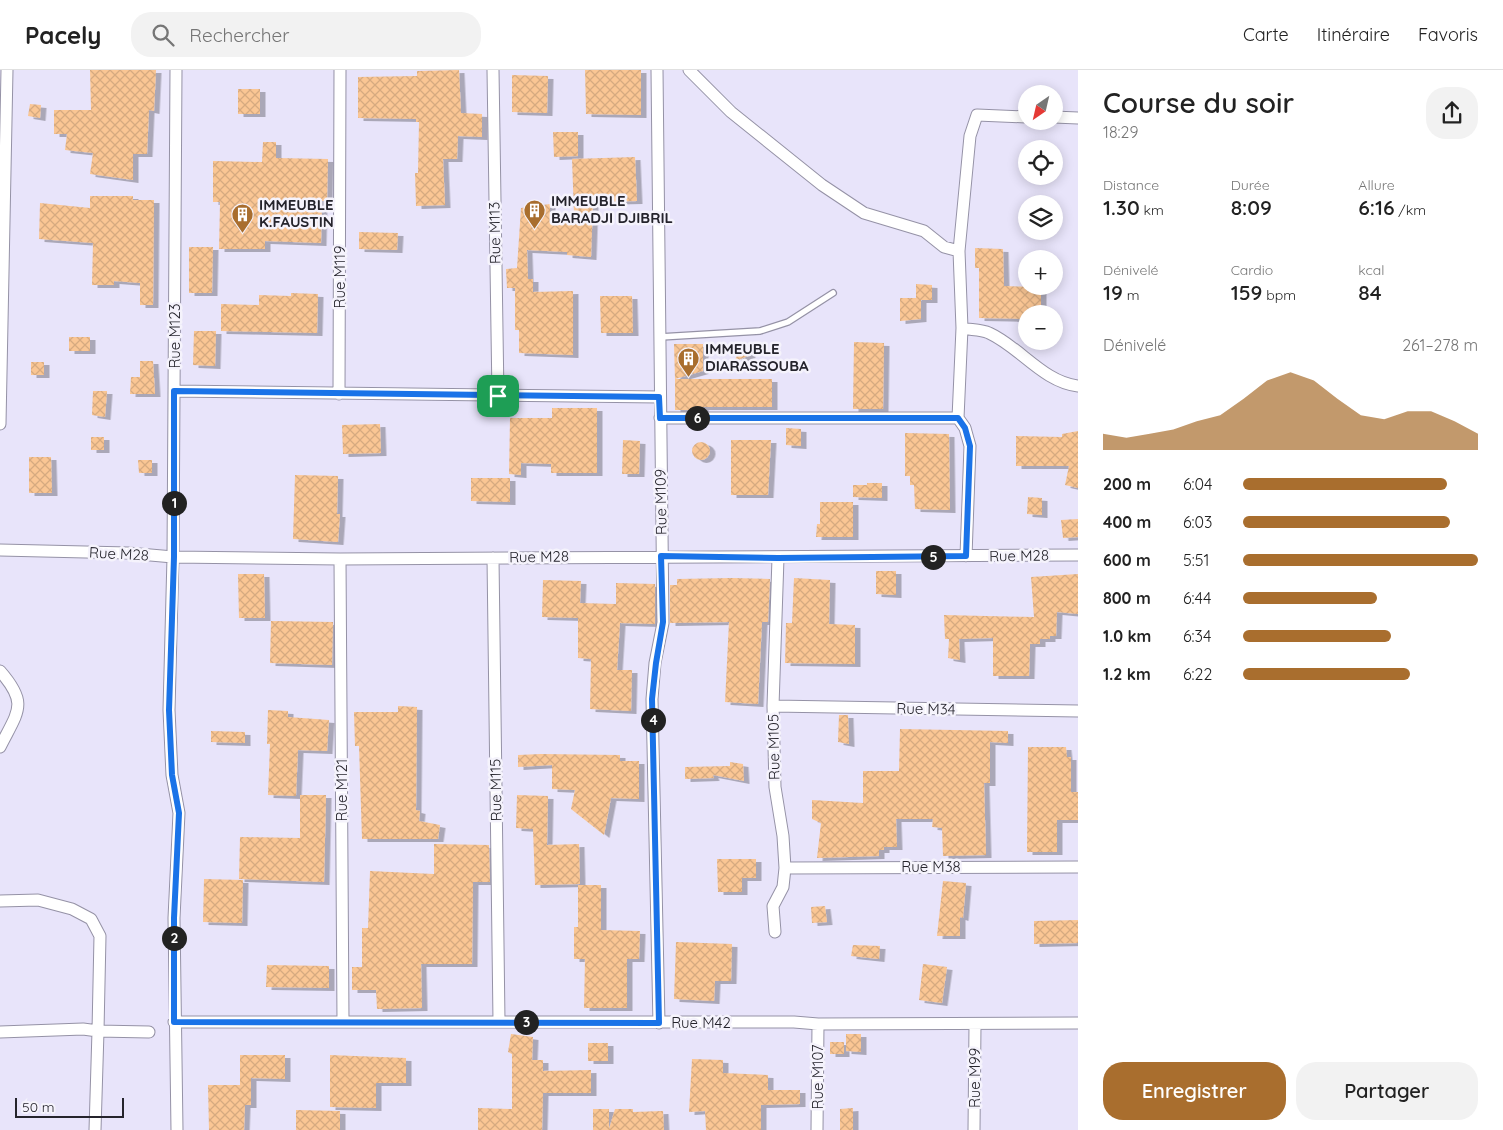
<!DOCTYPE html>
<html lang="fr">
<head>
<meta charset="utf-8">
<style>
  body { margin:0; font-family:Quicksand,sans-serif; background:#f2f2f2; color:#222; height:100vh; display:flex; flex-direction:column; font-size:19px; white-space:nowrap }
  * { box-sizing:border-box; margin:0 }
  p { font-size:16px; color:#767676 }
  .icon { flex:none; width:28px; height:28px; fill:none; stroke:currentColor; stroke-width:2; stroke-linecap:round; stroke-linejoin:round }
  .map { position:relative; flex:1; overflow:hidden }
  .side { display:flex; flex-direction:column; background:#fff; width:425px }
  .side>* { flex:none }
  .needle { width:32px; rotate:214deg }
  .tools { position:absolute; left:1018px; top:15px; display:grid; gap:10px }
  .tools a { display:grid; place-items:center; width:45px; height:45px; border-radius:50%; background:#fff; box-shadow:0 2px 12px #0003; font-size:25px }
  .scale { position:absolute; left:15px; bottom:12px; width:109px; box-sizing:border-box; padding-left:5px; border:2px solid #25242c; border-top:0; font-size:14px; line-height:18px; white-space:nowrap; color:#25242c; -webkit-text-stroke:4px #f5f3fc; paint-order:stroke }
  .pin { position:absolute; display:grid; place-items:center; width:42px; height:42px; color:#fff; margin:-21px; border-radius:10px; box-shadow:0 2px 8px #0006 }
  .km { position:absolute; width:25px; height:25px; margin:-12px; border-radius:50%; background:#222; color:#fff; font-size:14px; line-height:25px; text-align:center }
  .round { display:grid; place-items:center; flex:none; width:52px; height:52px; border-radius:20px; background:#f2f2f2 }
  .summary { display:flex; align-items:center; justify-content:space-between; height:85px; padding:0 25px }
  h1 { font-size:28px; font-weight:600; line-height:38px }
  .metrics { display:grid; grid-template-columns:repeat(3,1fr); gap:8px; height:85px; padding:5px 25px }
  .metrics div { display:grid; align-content:center }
  .metrics b { font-size:21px; font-weight:600 }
  .metrics small { font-size:14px; font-weight:400 }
  .metrics p { font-size:14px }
  .chart { height:140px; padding:10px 25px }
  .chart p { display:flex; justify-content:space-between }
  .chart svg { width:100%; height:90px; margin-top:5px; fill:#a96e2e; opacity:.7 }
  .action { display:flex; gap:10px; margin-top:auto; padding:10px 25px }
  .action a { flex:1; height:58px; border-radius:20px; background:#a96e2e; color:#fff; font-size:20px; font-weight:600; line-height:58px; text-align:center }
  .action a+a { background:#f2f2f2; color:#222 }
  ul { padding:0 25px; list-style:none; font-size:16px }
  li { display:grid; grid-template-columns:80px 60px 1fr; align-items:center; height:38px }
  li i { height:12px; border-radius:6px; background:#a96e2e }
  header { display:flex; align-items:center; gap:30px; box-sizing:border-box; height:70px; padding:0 25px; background:#fff; border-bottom:1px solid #e0e0e0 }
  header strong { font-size:24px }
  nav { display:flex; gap:28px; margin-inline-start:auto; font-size:18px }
  .search { width:350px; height:45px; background:#f2f2f2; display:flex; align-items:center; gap:12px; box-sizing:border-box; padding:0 18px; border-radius:20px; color:#767676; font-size:19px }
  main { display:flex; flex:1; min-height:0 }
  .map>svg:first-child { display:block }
  .building { fill:url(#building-cross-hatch); filter:url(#shadow) }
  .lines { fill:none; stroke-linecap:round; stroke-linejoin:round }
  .lane-casing { stroke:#9592a6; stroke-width:8 }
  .street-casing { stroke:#9592a6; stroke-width:13 }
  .lane { stroke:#fff; stroke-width:5.5 }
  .street { stroke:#fff; stroke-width:11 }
  .route-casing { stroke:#fff; stroke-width:10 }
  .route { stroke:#1a73e8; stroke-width:6 }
  .labels { text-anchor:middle; stroke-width:5; stroke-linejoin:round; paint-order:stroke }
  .poi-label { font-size:15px; font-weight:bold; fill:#25242c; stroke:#f5f3fc; text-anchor:start }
  .street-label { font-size:15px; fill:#25242c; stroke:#f5f3fc }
</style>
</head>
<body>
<header>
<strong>Pacely</strong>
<div class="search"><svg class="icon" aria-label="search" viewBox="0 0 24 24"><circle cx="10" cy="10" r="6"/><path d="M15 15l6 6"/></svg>Rechercher</div>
<nav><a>Carte</a><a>Itinéraire</a><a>Favoris</a></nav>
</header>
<main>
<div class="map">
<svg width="1078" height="1060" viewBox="0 0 1078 1060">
  <defs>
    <pattern id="building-cross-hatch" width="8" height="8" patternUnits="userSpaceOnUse" patternTransform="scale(1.25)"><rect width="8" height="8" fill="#fac694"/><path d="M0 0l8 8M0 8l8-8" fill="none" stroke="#d6aa80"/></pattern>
    <filter id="shadow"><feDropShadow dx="5.5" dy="3" stdDeviation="0" flood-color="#0004"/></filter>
  </defs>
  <rect width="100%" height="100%" fill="#e8e4fa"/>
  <path class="building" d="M90 0H156L154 41 149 40 147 84H133V110L90 104 93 83 65 80 67 64H54V40H91Z
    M459 0 461 43 482 44V67L458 66 457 89H443L445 135 416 136 415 103H418L419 52H416V49L358 48V7L417 6V1Z
    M585 0H641V45L586 44Z
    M512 5 548 6 547 43 512 42Z
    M238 19H260V44H238Z
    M30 34 41 35 40 48 28 46Z
    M553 62H578V86L554 87Z
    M263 72H276V88L328 89 327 131H322L321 173 265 171V179H219L220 132H213V91L262 92Z
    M635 87 637 131 593 132 591 187 567 185V182L527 180 528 209H533V222L573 221V285L519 283V260H515V218H507L506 199 517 198 521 138 550 134V143L574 144 572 89Z
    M90 126H133V130H154L153 235H140V213L114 211V215H92L93 173 39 169 40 133 90 138Z
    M359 162 398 163 397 180 359 179Z
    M189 177H213L212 223H189Z
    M975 178 1003 179 1004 216 1041 217V244H1026V249L979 248V198H975Z
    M916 214 932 215V230H921V249L900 251V228H916Z
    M291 223 318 224 317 263 221 261V234L259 235V225L291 226Z
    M600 226H632L633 263H601Z
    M194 261H216L215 296 193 295Z
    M69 267H90V281H69Z
    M854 272 884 273 883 339H853Z
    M674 274H703V301L675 309Z
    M744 277 748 278 750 285 734 292 740 279Z
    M140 291H153L155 324H130L131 307H140Z
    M31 292H44V305H31Z
    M675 309H772V337H703V340H675Z
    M93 321H107L105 347 92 345Z
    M552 338H597V403H551V394L521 393V405L509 404 510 348H552Z
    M380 354 381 383 343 384 342 355Z
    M786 358 801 359V376L786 375Z
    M1078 361V418L1065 415 1069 396H1016V366L1062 367V364Z
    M905 363 949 364 950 440 915 439 914 415H910V406H905Z
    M91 367H104V380H91Z
    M623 370 640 371 639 404H622Z
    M731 370H771L768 425H731Z
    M692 381a9 9 0 1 1 18 0a9 9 0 1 1-18 0Z
    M29 387H51L52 423H29Z
    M138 390H152V403H139Z
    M295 405 338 406 337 444H340L338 472 293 469Z
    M471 408H510V432L471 431Z
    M867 413H882V428L853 427V415H867Z
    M1028 427 1042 428V445L1027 444Z
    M820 432H853V467H816L817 454H820Z
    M1078 449V467L1063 468 1061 450Z
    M876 501H896V525L876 524Z
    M238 504H264L265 548H239Z
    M1078 504V544L1057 542 1056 566H1050V569H1040V574H1030L1029 606H993V568L959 569 960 590 948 588 949 569H945L944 545 1034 547 1031 507Z
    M732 508 770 509 768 552H762L758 634 725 632 729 552 670 553V515H677V509Z
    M794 508 830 510 829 554 855 555V594L785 593 786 553H792Z
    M543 510 581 511 580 533 616 534V513L655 514V554L620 553 617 600H632L631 641 590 639 591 589 578 588V548L542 547Z
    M271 551 333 552 332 595 270 593Z
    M398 636 417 637 416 740 420 741 419 751 440 755 438 769H362L359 676H355L354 642H398Z
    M268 640 288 641V647L329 650 327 681 298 680 296 726 268 725 270 674H267Z
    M839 645H848L849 674 838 672Z
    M900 659 1008 661V673L990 672V713H984L986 785 943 786 942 758 932 757 933 749H896L897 777H884V780H879V786L817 788 821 753 812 749V730L863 733V701H899Z
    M211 661 245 662V673L211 672Z
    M1028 677H1066L1067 687H1071V722H1078V750H1057V782H1027Z
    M541 684 620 685V691H639V729L611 728 604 765 571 739 575 720 552 719V695L518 697V685Z
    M730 692 743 694 744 711 713 705 714 708 685 709V697L730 696Z
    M300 725H326L324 812 239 809 240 767 300 768Z
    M517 725 548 726 547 775 579 774 580 814 535 815 533 759 516 758Z
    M434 774 489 775 490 812H473L472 894H421L422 938 377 939 376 920H352V897H362V858H368L370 801 434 804Z
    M717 789H756V808H742V822H718Z
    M204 809 243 810 242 853 203 852Z
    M943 811 966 813 963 848 960 847V866H937Z
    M578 815H601V860L640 861 639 889H627V938H584L585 889H574V857H578Z
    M825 836 827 852 812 853 811 837Z
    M1078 850V873L1034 874V851Z
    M676 872 732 874 731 911H715L714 931 674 929Z
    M853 875 880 876 879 889 851 886Z
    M923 894 947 897 942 933 919 930Z
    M267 895 329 896V918L266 917Z
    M511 964 533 967 532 990H543V1001L591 1000V1023H543L542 1060H478V1038L512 1039V984L508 982Z
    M846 964H861V982L846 981Z
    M830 972H844V984H830Z
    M588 973H608V991H588Z
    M240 985H285V1009L251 1008V1035H245L244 1060H209L208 1015H240Z
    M330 985 406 988V1013H376V1038L330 1037Z
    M692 989 723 990V1003L768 1005V1020H800V1034L761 1035V1060H706L705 1041 689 1042Z
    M853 1038V1060H840V1039Z
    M593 1039H609V1059L615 1039H633V1042L663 1041 664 1060H593Z
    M296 1040 340 1041V1060H296Z"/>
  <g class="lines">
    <defs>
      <path id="lane" d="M660 267 760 261 788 252 833 223"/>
      <path id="street" d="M176 0 173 487 169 640 172 705 179 743 174 848 177 1060
        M493 0 498 326
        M657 0 663 553 655 593 652 629 659 953
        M689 0 731 42 822 115 864 143 924 161 944 177 959 181 962 258 958 348
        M1054 47 1078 48
        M959 181 970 66 977 45 1026 47
        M962 258C970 260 981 259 989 263 1020 277 1043 312 1078 316
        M174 321 659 327
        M339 324 340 0
        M660 348H958L965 358 970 376 966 486
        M0 354 7 0
        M0 480 128 483 173 487 340 489 1078 485
        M493 488 499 951
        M340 489 343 951
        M0 601C29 634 18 641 0 677
        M773 636 1078 641
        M785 798 1078 797
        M0 831 38 830 72 839 91 849 100 866 98 961 149 962
        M775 862 773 836 783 817 785 798 783 766 775 717 773 636 778 488
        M174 952H794L818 954 1078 953
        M0 962 83 959 98 961 95 1060
        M817 1060 818 954
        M974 1060 975 955"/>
    </defs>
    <use href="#lane" class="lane-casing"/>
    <use href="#street" class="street-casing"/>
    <use href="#lane" class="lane"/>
    <use href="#street" class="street"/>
  </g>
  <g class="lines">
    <defs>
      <path id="route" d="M174 321 659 327 660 348H958L965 358 970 376 966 486 778 488 661 486 663 552 656 593 652 629 659 953 174 952V848L179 743 172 705 169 640 174 487Z"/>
    </defs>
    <use href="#route" class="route-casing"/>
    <use href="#route" class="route"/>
  </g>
  <defs>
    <symbol id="building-pin" viewBox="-11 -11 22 30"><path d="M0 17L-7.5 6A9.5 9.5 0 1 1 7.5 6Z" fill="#a96e2e" stroke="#f5f3fc"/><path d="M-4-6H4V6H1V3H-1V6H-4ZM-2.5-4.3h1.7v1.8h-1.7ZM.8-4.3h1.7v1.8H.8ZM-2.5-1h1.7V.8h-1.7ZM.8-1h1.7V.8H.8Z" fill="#fff"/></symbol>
  </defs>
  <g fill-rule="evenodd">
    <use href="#building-pin" x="522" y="128" width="25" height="34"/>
    <use href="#building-pin" x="230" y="132" width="25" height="34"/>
    <use href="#building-pin" x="676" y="276" width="25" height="34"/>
  </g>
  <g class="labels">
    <g class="poi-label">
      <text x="551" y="136">IMMEUBLE<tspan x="551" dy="17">BARADJI DJIBRIL</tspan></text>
      <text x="259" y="140">IMMEUBLE<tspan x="259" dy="17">K.FAUSTIN</tspan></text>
      <text x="705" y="284">IMMEUBLE<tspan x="705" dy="17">DIARASSOUBA</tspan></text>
    </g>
    <g class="street-label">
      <text transform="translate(495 163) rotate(-91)" y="5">Rue M113</text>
      <text transform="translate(340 207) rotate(-90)" y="5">Rue M119</text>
      <text transform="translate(175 266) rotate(-90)" y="5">Rue M123</text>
      <text transform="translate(661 432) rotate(-91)" y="5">Rue M109</text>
      <text transform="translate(119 484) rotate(3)" y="5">Rue M28</text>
      <text transform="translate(1019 486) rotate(-1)" y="5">Rue M28</text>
      <text transform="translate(539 487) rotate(-1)" y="5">Rue M28</text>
      <text transform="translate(926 639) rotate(1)" y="5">Rue M34</text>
      <text transform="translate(774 677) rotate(-91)" y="5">Rue M105</text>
      <text transform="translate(342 720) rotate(-90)" y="5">Rue M121</text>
      <text transform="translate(496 720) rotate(-91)" y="5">Rue M115</text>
      <text x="931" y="802">Rue M38</text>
      <text x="701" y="958">Rue M42</text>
      <text transform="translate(818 1007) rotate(-90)" y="5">Rue M107</text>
      <text transform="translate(975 1008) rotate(-90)" y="5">Rue M99</text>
    </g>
  </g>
</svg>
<div class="tools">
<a><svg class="needle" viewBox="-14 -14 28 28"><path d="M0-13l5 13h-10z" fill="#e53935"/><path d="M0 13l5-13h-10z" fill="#767676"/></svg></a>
<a><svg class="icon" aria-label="locate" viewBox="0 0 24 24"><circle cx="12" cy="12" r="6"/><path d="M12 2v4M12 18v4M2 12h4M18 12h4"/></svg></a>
<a><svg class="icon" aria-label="layers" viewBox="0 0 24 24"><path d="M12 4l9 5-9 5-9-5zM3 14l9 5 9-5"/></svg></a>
<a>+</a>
<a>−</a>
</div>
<div class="scale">50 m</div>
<div class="pin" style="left:498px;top:326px;background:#1e9e55"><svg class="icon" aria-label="arrive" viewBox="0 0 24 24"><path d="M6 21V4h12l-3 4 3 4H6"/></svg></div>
<b class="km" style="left:174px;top:433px">1</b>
<b class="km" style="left:174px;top:868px">2</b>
<b class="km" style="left:526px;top:952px">3</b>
<b class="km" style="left:653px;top:650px">4</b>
<b class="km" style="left:933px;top:487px">5</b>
<b class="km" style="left:697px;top:348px">6</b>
</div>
<section class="side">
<div class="summary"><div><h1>Course du soir</h1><p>18:29</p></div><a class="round"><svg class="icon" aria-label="share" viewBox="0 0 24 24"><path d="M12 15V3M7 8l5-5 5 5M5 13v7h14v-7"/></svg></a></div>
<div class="metrics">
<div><p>Distance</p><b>1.30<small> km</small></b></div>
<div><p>Durée</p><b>8:09</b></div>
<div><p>Allure</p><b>6:16<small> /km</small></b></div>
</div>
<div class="metrics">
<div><p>Dénivelé</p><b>19<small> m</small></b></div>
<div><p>Cardio</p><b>159<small> bpm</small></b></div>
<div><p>kcal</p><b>84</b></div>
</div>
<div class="chart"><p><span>Dénivelé</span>261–278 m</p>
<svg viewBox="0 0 160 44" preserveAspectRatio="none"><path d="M0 44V36L10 38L20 36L30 34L40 30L50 27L60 19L70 10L80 6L90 10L100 19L110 27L120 29L130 25L140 25L150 30L160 36V44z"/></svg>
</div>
<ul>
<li><b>200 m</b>6:04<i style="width:87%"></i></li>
<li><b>400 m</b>6:03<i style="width:88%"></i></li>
<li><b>600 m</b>5:51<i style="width:100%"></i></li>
<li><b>800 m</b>6:44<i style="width:57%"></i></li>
<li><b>1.0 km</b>6:34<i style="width:63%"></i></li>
<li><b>1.2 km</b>6:22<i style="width:71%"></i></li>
</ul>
<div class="action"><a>Enregistrer</a><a>Partager</a></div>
</section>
</main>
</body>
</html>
